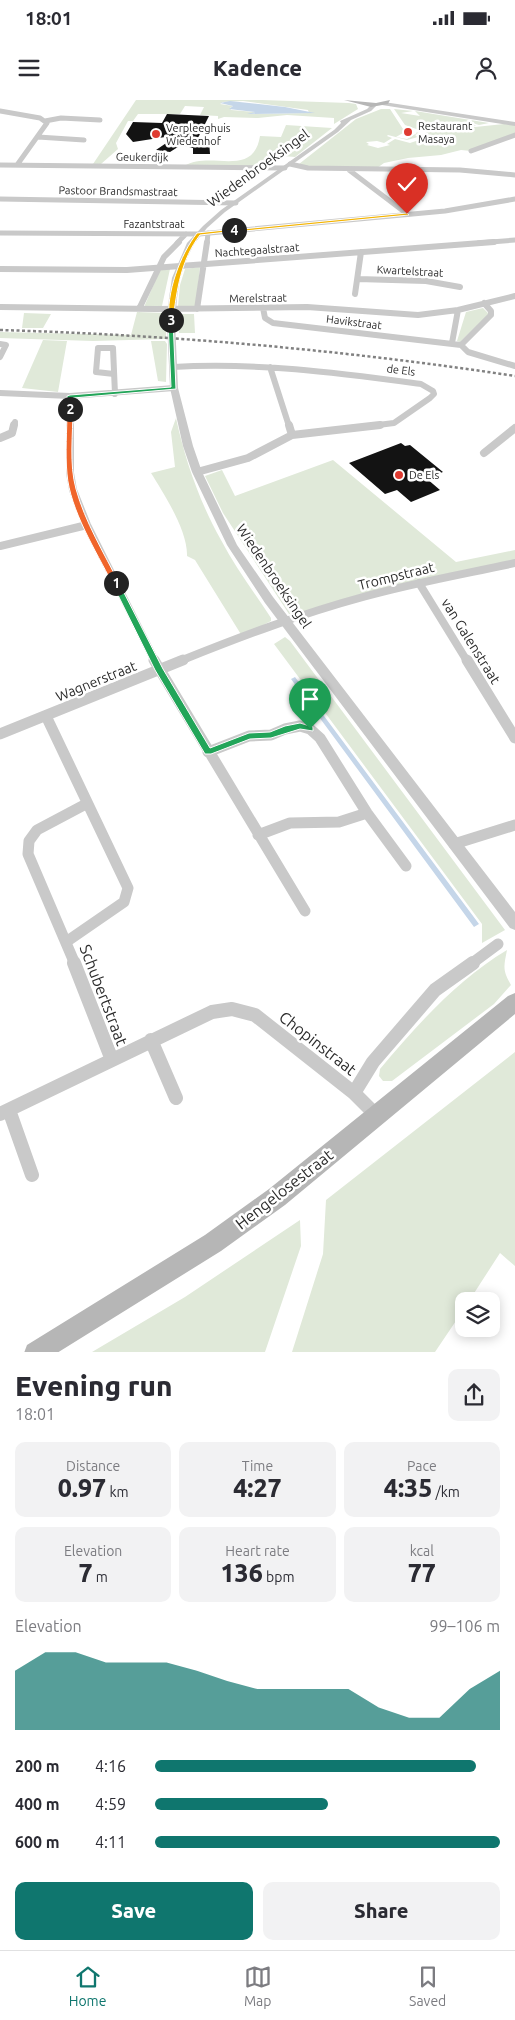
<!DOCTYPE html>
<html lang="en">
<head>
<meta charset="utf-8">
<style>
  body { margin:0; font-family:Ubuntu,sans-serif; background:#f2f2f3; color:#2b2b33; height:100vh; display:flex; flex-direction:column; font-size:19px; white-space:nowrap }
  * { box-sizing:border-box; margin:0 }
  p { font-size:16px; color:#7c7c81 }
  .icon { flex:none; width:28px; height:28px; fill:none; stroke:currentColor; stroke-width:2; stroke-linecap:round; stroke-linejoin:round }
  .map { position:relative; height:1252px; overflow:hidden }
  .panel { display:flex; flex-direction:column; background:#fff; flex:1 }
  .panel>* { flex:none }
  .fabs { position:absolute; left:455px; top:1192px; display:grid; gap:10px }
  .fabs a { display:grid; place-items:center; width:45px; height:45px; border-radius:10px; background:#fff; box-shadow:0 2px 12px #0003; font-size:25px }
  .pin { position:absolute; display:grid; place-items:center; width:42px; height:42px; color:#fff; margin:-51px -21px; border-radius:50% 50% 50% 0; rotate:-45deg; box-shadow:0 0 5px #0007 }
  .pin .icon { rotate:45deg }
  .km { position:absolute; width:25px; height:25px; margin:-12px; border-radius:50%; background:#222; color:#fff; font-size:14px; line-height:25px; text-align:center }
  .round { display:grid; place-items:center; flex:none; width:52px; height:52px; border-radius:10px; background:#f2f2f3 }
  .summary { display:flex; align-items:center; justify-content:space-between; height:85px; padding:0 15px }
  h1 { font-size:28px; font-weight:800; line-height:38px }
  .stats { display:grid; grid-template-columns:repeat(3,1fr); gap:8px; height:85px; padding:5px 15px }
  .stats div { display:grid; align-content:center; border-radius:10px; background:#f2f2f3; text-align:center }
  .stats b { font-size:25px; font-weight:800 }
  .stats small { font-size:14px; font-weight:400 }
  .stats p { font-size:14px }
  .chart { height:140px; padding:10px 15px }
  .chart p { display:flex; justify-content:space-between }
  .chart svg { width:100%; height:90px; margin-top:5px; fill:#0f766e; opacity:.7 }
  .action { display:flex; gap:10px; margin-top:auto; padding:10px 15px }
  .action a { flex:1; height:58px; border-radius:10px; background:#0f766e; color:#fff; font-size:20px; font-weight:800; line-height:58px; text-align:center }
  .action a+a { background:#f2f2f3; color:#2b2b33 }
  ul { padding:0 15px; list-style:none; font-size:16px }
  li { display:grid; grid-template-columns:80px 60px 1fr; align-items:center; height:38px }
  li i { height:12px; border-radius:6px; background:#0f766e }
  .status { display:flex; justify-content:space-between; align-items:center; height:35px; padding:0 25px; background:#fff; direction:ltr }
  .status svg { height:14px; fill:currentColor }
  header { display:flex; justify-content:space-between; align-items:center; height:65px; padding:0 15px; background:#fff; font-size:22px; font-weight:800 }
  .tabs { display:flex; justify-content:space-around; align-items:center; height:70px; border-top:1px solid #e1e1e2; background:#fff; font-size:14px; color:#7c7c81 }
  .tabs a { display:grid; justify-items:center; gap:2px }
  .tabs .selected { color:#0f766e }
  .map>svg:first-child { display:block }
  .green { fill:#e0e9d9; fill-rule:evenodd }
  .water { fill:#c5d6e9 }
  .building { fill:#131313 }
  .lines { fill:none; stroke-linecap:round; stroke-linejoin:round }
  .minor-far4 { stroke:#c9c9c9; stroke-width:5 }
  .minor-far3 { stroke:#c9c9c9; stroke-width:6 }
  .minor-far2 { stroke:#c9c9c9; stroke-width:8 }
  .minor-far1 { stroke:#c9c9c9; stroke-width:11 }
  .minor { stroke:#c9c9c9; stroke-width:14 }
  .tertiary { fill:#c9c9c9; fill-rule:evenodd }
  .secondary { fill:#b6b6b6; fill-rule:evenodd }
  .rail { stroke:#818181; stroke-width:2.5; stroke-dasharray:3 2.5; stroke-linecap:butt }
  .split-1 { fill:#22a559; stroke:#fff }
  .split-2 { fill:#f0652b; stroke:#fff }
  .split-3 { fill:#22a559; stroke:#fff }
  .split-4 { fill:#f5b400; stroke:#fff }
  .split-5 { fill:#f5b400; stroke:#fff }
  .poi-dot { fill:#df3b31; stroke:#fff; stroke-width:2 }
  .labels { text-anchor:middle; stroke-width:5; stroke-linejoin:round; paint-order:stroke }
  .far-poi-label { font-size:11px; fill:#2c2c2c; stroke:#fff; text-anchor:start }
  .far-street-label { font-size:11px; fill:#2c2c2c; stroke:#fff }
  .street-label { font-size:14px; fill:#2c2c2c; stroke:#fff }
  .near-street-label { font-size:16px; fill:#2c2c2c; stroke:#fff }
</style>
</head>
<body>
<div class="status"><b>18:01</b><svg viewBox="0 0 49 12"><path d="M0 12V9h3v3zM5 12V6h3v6zM10 12V3h3v9zM15 12V0h3v12zM26 1h20v11H26zM47 4h2v5h-2z"/></svg></div>
<header><svg class="icon" aria-label="menu" viewBox="0 0 24 24"><path d="M4 6h16M4 12h16M4 18h16"/></svg>Kadence<svg class="icon" aria-label="person" viewBox="0 0 24 24"><circle cx="12" cy="8" r="4"/><path d="M4 21q1-7 8-7t8 7"/></svg></header>
<div class="map">
<svg width="515" height="1253" viewBox="0 0 515 1253">
  <rect width="100%" height="100%" fill="#fff"/>
  <path class="green" d="M136 0H262L349 3 356 4 358 9 334 24V18L287 15 258 18 224 17 218 19V16L200 15 204 7 185 6 180 14H138L133 21H128L116 43 118 49 101 64H93ZM243 1 308 10 309 13 251 14 255 12 231 10 230 8 233 6 220 4 223 2Z
    M381 9H390L403 29 408 30 396 37 407 39 417 33 416 32 419 33 415 35 418 37 407 40 388 35 387 36 392 38 384 43 377 41 366 42 369 44 367 45 378 48 390 45 387 44 395 39 410 43 416 41 424 43 419 38 427 32 504 24 515 25V33L471 51 461 50 441 55 408 58 384 63 377 68 309 67 299 64 356 19Z
    M394 9 413 11 401 13 420 16 415 11 489 23 479 25 469 22 476 26 422 31 405 25Z
    M286 25 332 28 295 57 271 55 258 66H184C211 50 253 79 260 36L281 37Z
    M200 167 196 206H178L180 185 185 169Z
    M170 169 162 206 144 207 160 170Z
    M483 208 489 214 460 242 457 241 466 212Z
    M137 212 166 213V239L93 241 0 238V232L131 235Z
    M24 213 51 214 43 228H22Z
    M177 214H194L195 233H179Z
    M43 240 67 241 58 292 22 288Z
    M151 241H165L167 244 166 282 158 281Z
    M176 318C185 360 200 403 221 440 235 467 254 492 271 518V521L242 536 195 460 187 456C188 431 164 394 151 373L175 367 171 332Z
    M333 360 456 462 515 450V461L292 515 289 514 223 413 205 376 222 370 235 396Z
    M285 537 290 541 505 830 482 843V824L274 544Z
    M507 850C504 866 502 870 511 885L494 904 392 981H383L379 976 380 969C417 925 457 880 507 850Z
    M515 952V1166L500 1153 469 1201H464V1209L435 1252H292L323 1154 326 1100Z
    M300 1120 301 1146 265 1252H92L185 1197Z"/>
  <path class="water" d="M230 1 285 7 315 13 247 14 255 12 229 9 233 6 220 3Z
    M295 577 479 824 474 827 291 579Z"/>
  <path class="building" d="M167 14 209 16 196 42 209 40 210 54H193V48L181 45 170 52 156 50 178 35 133 42 126 34 133 22 162 23Z
    M401 343 405 346 410 345 443 372 426 378 440 390 411 402 397 390 385 394 349 363Z"/>
  <g class="lines">
    <path class="minor-far4" d="M0 11 40 18 47 23 17 65
      M45 21 61 18 100 20
      M38 37 84 40
      M471 51 515 35
      M290 64 308 68 460 70 515 75
      M0 65 285 68
      M349 70 407 114
      M0 99 236 103
      M0 133 199 134 445 111 515 99
      M177 143 186 134
      M207 143 208 133
      M478 143 515 140"/>
    <path class="minor-far3" d="M0 169 127 170 494 142
      M358 179 426 181 460 187
      M355 194 361 152
      M0 207 156 209 307 207 418 215 458 210 515 196
      M263 208 265 218 273 223 461 245 491 215V211L484 203
      M139 209 164 157 179 142
      M197 209 207 142
      M452 243 458 210
      M0 244 6 245 0 257
      M461 245 468 252 515 266
      M173 267C257 262 338 273 421 284L433 291 434 294 430 298 394 323 370 326
      M270 267 289 326
      M114 274 96 272 98 248H113L115 294
      M0 293 70 296 174 288
      M70 296V326
      M14 326 15 322"/>
    <path class="minor-far2" d="M70 325V373L73 390 87 425 155 561
      M289 325 292 335
      M0 338 12 333 14 325
      M484 353 515 328
      M197 372 248 358 292 335 380 325
      M0 446 87 425
      M419 483 467 561
      M180 561C240 537 300 514 363 497 413 483 464 474 515 463"/>
    <path class="minor-far1" d="M154 560 305 811
      M467 560 515 638
      M46 616 128 788 124 802 66 842
      M0 634 183 560
      M208 652 249 636 271 635 285 629 300 626 310 629 320 638 367 713 406 766
      M258 735 290 723 339 722 367 713
      M454 744 515 725
      M75 864 28 754 29 741 37 730 86 704
      M471 864 498 844"/>
    <path class="minor" d="M74 863 112 960
      M151 940 176 998
      M354 993 377 1016
      M9 1010 32 1075
      M0 1014 212 912 232 909 255 915 354 993 373 962 435 890 473 863"/>
    <path class="tertiary" d="M384 2 515 22V26L382 5Z
      M372 4 377 5 371 11 351 20 338 32 225 112 207 128 194 144 187 158 180 178 177 198 175 222 178 288 193 346 202 372 237 445 273 497 515 812V830L510 828 265 503 227 445 192 372 183 346 170 288 167 222 169 198 172 178 187 143 203 126 221 110 334 30 341 23 340 21 367 9Z"/>
    <path class="secondary" d="M344 0 376 3 390 0 388 4 371 7Z
      M515 893V914L285 1105 221 1151 57 1253H24L27 1245 205 1135 269 1089 508 896Z"/>
    <path class="rail" d="M0 230C173 235 344 250 515 276"/>
  </g>
  <path class="split-1" d="M116 481 119 483 163 569 210 648 249 633 270 632 285 626 300 623 313 627V631L300 629 271 638 250 639 211 654H205L155 570 112 483Z"/>
  <path class="split-2" d="M70 307 73 309C73 334 69 364 76 389 85 422 104 453 119 483L116 486 112 483C96 451 70 410 67 374 65 353 67 330 67 309Z"/>
  <path class="split-3" d="M171 218 173 220 176 289 73 298V309L68 310 67 296 70 295 171 287 168 220Z"/>
  <path class="split-4" d="M234 129 236 131 200 135C181 160 177 189 173 220L169 221C166 193 180 155 197 133Z"/>
  <path class="split-5" d="M407 113 409 115 234 132 232 130Z"/>
  <g class="poi-dot">
    <circle cx="408" cy="32" r="5"/>
    <circle cx="156" cy="34" r="5"/>
    <circle cx="399" cy="375" r="5"/>
  </g>
  <g class="labels">
    <g class="far-poi-label">
      <text x="418" y="30">Restaurant<tspan x="418" dy="13">Masaya</tspan></text>
      <text x="166" y="32">Verpleeghuis<tspan x="166" dy="13">Wiedenhof</tspan></text>
      <text x="409" y="379">De Els</text>
    </g>
    <g class="far-street-label">
      <text transform="translate(142 57) rotate(1)" y="4">Geukerdijk</text>
      <text transform="translate(118 91) rotate(1)" y="4">Pastoor Brandsmastraat</text>
      <text x="154" y="128">Fazantstraat</text>
      <text transform="translate(257 150) rotate(-4)" y="4">Nachtegaalstraat</text>
      <text transform="translate(410 171) rotate(3)" y="4">Kwartelstraat</text>
      <text transform="translate(258 198) rotate(-1)" y="4">Merelstraat</text>
      <text transform="translate(354 222) rotate(7)" y="4">Havikstraat</text>
      <text transform="translate(401 270) rotate(7)" y="4">de Els</text>
    </g>
    <g class="street-label">
      <text transform="translate(258 68) rotate(-36)" y="5">Wiedenbroeksingel</text>
      <text transform="translate(274 476) rotate(56)" y="5">Wiedenbroeksingel</text>
      <text transform="translate(396 476) rotate(-14)" y="5">Trompstraat</text>
      <text transform="translate(471 541) rotate(58)" y="5">van Galenstraat</text>
      <text transform="translate(96 581) rotate(-22)" y="5">Wagnerstraat</text>
    </g>
    <g class="near-street-label">
      <text transform="translate(104 895) rotate(69)" y="6">Schubertstraat</text>
      <text transform="translate(318 943) rotate(38)" y="6">Chopinstraat</text>
      <text transform="translate(284 1089) rotate(-38)" y="6">Hengelosestraat</text>
    </g>
  </g>
</svg>
<div class="fabs">
<a><svg class="icon" aria-label="layers" viewBox="0 0 24 24"><path d="M12 4l9 5-9 5-9-5zM3 14l9 5 9-5"/></svg></a>
</div>
<div class="pin" style="left:310px;top:629px;background:#1e9e55"><svg class="icon" aria-label="arrive" viewBox="0 0 24 24"><path d="M6 21V4h12l-3 4 3 4H6"/></svg></div>
<div class="pin" style="left:407px;top:114px;background:#d93025"><svg class="icon" aria-label="check" viewBox="0 0 24 24"><path d="M5 12l5 5 9-10"/></svg></div>
<b class="km" style="left:116px;top:483px">1</b>
<b class="km" style="left:70px;top:309px">2</b>
<b class="km" style="left:171px;top:220px">3</b>
<b class="km" style="left:234px;top:130px">4</b>
</div>
<section class="panel">
<div class="summary"><div><h1>Evening run</h1><p>18:01</p></div><a class="round"><svg class="icon" aria-label="share" viewBox="0 0 24 24"><path d="M12 15V3M7 8l5-5 5 5M5 13v7h14v-7"/></svg></a></div>
<div class="stats">
<div><p>Distance</p><b>0.97<small> km</small></b></div>
<div><p>Time</p><b>4:27</b></div>
<div><p>Pace</p><b>4:35<small> /km</small></b></div>
</div>
<div class="stats">
<div><p>Elevation</p><b>7<small> m</small></b></div>
<div><p>Heart rate</p><b>136<small> bpm</small></b></div>
<div><p>kcal</p><b>77</b></div>
</div>
<div class="chart"><p><span>Elevation</span>99–106 m</p>
<svg viewBox="0 0 160 44" preserveAspectRatio="none"><path d="M0 44V15L10 6L20 6L30 11L40 11L50 11L60 15L70 20L80 24L90 24L100 24L110 24L120 33L130 38L140 38L150 24L160 15V44z"/></svg>
</div>
<ul>
<li><b>200 m</b>4:16<i style="width:93%"></i></li>
<li><b>400 m</b>4:59<i style="width:50%"></i></li>
<li><b>600 m</b>4:11<i style="width:100%"></i></li>
</ul>
<div class="action"><a>Save</a><a>Share</a></div>
</section>
<nav class="tabs">
<a class="selected"><svg class="icon" aria-label="home" viewBox="0 0 24 24"><path d="M3 11l9-7 9 7M6 9v11h12V9"/></svg>Home</a>
<a><svg class="icon" aria-label="map" viewBox="0 0 24 24"><path d="M3 6l6-2 6 2 6-2v14l-6 2-6-2-6 2zM9 4v14M15 6v14"/></svg>Map</a>
<a><svg class="icon" aria-label="saved" viewBox="0 0 24 24"><path d="M7 4h10v16l-5-4-5 4z"/></svg>Saved</a>
</nav>
</body>
</html>
